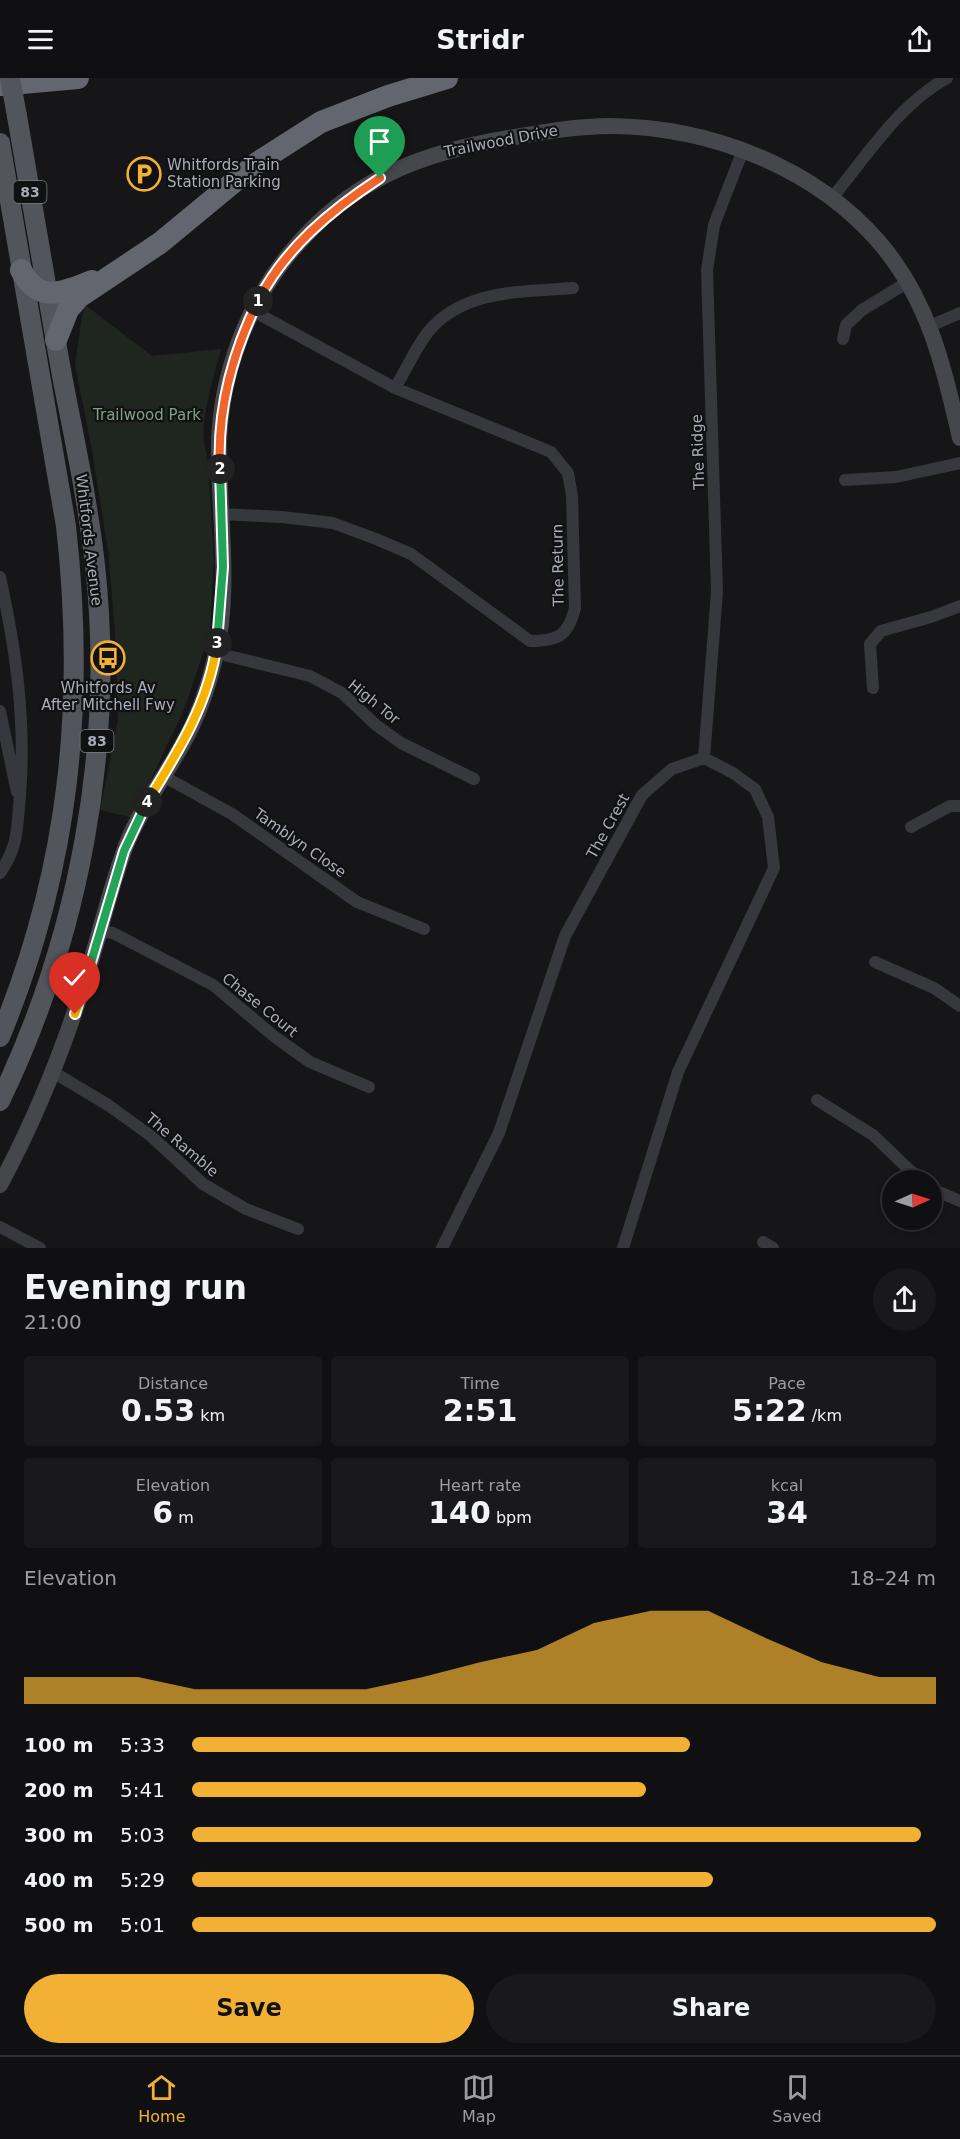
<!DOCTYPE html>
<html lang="en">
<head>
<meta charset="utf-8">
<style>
  body { margin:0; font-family:"DejaVu Sans",sans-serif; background:#19191b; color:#f1f3f6; height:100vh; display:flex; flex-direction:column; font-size:22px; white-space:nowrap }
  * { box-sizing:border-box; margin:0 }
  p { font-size:20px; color:#9c9d9f }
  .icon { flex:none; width:33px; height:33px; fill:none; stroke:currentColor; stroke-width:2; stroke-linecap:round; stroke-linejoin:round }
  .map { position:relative; height:1170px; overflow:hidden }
  .drawer { display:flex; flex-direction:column; background:#101012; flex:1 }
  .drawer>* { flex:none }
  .needle { width:39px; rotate:87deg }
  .tools { position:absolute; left:882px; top:1092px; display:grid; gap:12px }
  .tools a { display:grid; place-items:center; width:60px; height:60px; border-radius:50%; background:#101012; box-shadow:0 3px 9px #0003,0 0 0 2px #303032; font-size:30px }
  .pin { position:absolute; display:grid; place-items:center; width:51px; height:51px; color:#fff; margin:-62px -26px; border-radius:50% 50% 50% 0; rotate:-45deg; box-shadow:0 0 6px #0007 }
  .pin .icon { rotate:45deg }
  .km { position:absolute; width:30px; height:30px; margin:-15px; border-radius:50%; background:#222; color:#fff; font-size:16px; line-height:30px; text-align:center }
  .round { display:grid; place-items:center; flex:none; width:63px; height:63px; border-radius:32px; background:#19191b }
  .headline { display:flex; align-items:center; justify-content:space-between; height:102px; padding:0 24px }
  h1 { font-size:33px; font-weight:700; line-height:45px }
  .figures { display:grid; grid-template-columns:repeat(3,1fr); gap:9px; height:102px; padding:6px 24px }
  .figures div { display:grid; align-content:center; border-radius:6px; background:#19191b; text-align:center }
  .figures b { font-size:30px; font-weight:700 }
  .figures small { font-size:16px; font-weight:400 }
  .figures p { font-size:16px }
  .chart { height:168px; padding:12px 24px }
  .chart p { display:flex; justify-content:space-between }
  .chart svg { width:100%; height:108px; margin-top:6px; fill:#f2b134; opacity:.7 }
  .action { display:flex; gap:12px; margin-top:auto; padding:12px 24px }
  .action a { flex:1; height:69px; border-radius:36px; background:#f2b134; color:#111; font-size:24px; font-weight:700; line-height:69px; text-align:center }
  .action a+a { background:#19191b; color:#f1f3f6 }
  ul { padding:0 24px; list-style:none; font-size:20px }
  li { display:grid; grid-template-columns:96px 72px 1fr; align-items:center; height:45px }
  li i { height:15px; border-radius:8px; background:#f2b134 }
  header { display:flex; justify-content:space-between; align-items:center; height:78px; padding:0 24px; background:#101012; font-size:27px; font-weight:700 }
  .menu { display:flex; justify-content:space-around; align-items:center; height:84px; border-top:2px solid #303032; background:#101012; font-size:16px; color:#9c9d9f }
  .menu a { display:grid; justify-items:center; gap:3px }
  .menu .selected { color:#f2b134 }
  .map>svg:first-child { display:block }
  .green { fill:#1e261f }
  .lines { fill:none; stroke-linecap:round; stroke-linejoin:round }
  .street { stroke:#37383d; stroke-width:12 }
  .secondary { stroke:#45474d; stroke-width:16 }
  .primary { stroke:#53555c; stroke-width:20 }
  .highway { stroke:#63666e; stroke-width:22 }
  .primary-bridge { stroke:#53555c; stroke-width:20 }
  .split-1-casing { stroke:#fff; stroke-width:12 }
  .split-2-casing { stroke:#fff; stroke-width:12 }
  .split-3-casing { stroke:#fff; stroke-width:12 }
  .split-4-casing { stroke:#fff; stroke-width:12 }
  .split-5-casing { stroke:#fff; stroke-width:12 }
  .split-6-casing { stroke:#fff; stroke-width:12 }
  .split-1 { stroke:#f0652b; stroke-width:8 }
  .split-2 { stroke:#f0652b; stroke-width:8 }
  .split-3 { stroke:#22a559; stroke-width:8 }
  .split-4 { stroke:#f5b400; stroke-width:8 }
  .split-5 { stroke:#22a559; stroke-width:8 }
  .split-6 { stroke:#f5b400; stroke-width:8 }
  .labels { text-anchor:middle; stroke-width:4.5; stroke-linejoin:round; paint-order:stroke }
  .shield { fill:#111113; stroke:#7b7e86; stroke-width:1.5 }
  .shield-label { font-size:14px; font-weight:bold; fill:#a8adb8 }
  .street-label { font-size:15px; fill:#a8adb8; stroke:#111113 }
  .poi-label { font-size:15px; fill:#a8adb8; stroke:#111113; text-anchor:start }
  .park-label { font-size:15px; fill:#7fa381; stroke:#111113 }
</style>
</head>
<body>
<header><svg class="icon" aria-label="menu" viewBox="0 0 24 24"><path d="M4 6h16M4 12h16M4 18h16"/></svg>Stridr<svg class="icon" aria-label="share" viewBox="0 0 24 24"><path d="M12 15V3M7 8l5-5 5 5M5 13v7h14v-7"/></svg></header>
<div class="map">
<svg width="960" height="1170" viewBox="0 0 960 1170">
  <rect width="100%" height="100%" fill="#161618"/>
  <path class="green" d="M84 226 152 278 221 271C215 294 196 355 207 375L214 482 210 554 185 629 133 740 100 732 118 642 115 553 108 472 91 367 75 286Z"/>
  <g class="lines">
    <path class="street" d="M832 120C867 78 898 27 947 0
      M930 248 960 235
      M843 261 846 247 862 232 908 204
      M395 310C406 292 415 271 428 254 463 211 523 214 573 210
      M845 402 896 399 960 385
      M221 436 282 439 333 445 376 461 411 476 530 563C558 563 568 558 575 530L572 418 568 395 551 374 395 310 253 233
      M0 499C16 572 26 642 20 717 17 748 19 768 0 795
      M216 575 310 598 342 615 376 647 401 665 474 701
      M873 610 870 566 881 553 931 539 960 528
      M0 633 17 714
      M704 680 717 514 707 192 714 147 743 72
      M163 698 232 736 357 824 424 851
      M911 749 950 728H960
      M100 853 113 855 213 907 275 959 310 984 369 1009
      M875 884 934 910 960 928
      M53 994 108 1027 151 1058 203 1106 246 1131 298 1151
      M817 1022 873 1057 920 1102
      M932 1111 960 1123
      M0 1149 40 1170
      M763 1164 773 1170
      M442 1170 499 1055 565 858 642 717 672 691 704 680 733 695 755 711 768 739 774 790 678 994 623 1170"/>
    <path class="secondary" d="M0 1107C34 1044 61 977 83 909 99 861 109 812 127 765 141 730 164 700 182 667 197 641 208 610 215 580 232 509 218 436 219 365 221 296 247 227 290 175 350 102 419 75 509 60 543 54 576 48 611 48 709 49 813 88 879 164 928 221 944 288 960 360"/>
    <path class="primary" d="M0 65 66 448C86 627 69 792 0 959
      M0 1023C79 859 115 669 95 487 88 425 75 364 63 303 47 215 32 127 17 38"/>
    <path class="highway" d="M0 7 78 0
      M21 192C39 227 63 214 92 203
      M56 262 68 232 79 219 160 165 257 85 321 44 388 18 447 0"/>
    <path class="primary-bridge" d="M10 0 17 38"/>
  </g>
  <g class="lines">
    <defs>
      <path id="split-1" d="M258 223C285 170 331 132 380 100"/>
      <path id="split-2" d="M220 391C217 331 232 276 258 223"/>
      <path id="split-3" d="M217 565 223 489 220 391"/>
      <path id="split-4" d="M147 724C178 674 209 625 217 565"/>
      <path id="split-5" d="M90 888 124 773 147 724"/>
      <path id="split-6" d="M75 936 90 888"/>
    </defs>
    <use href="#split-1" class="split-1-casing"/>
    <use href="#split-2" class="split-2-casing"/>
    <use href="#split-3" class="split-3-casing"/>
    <use href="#split-4" class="split-4-casing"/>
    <use href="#split-5" class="split-5-casing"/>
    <use href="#split-6" class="split-6-casing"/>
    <use href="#split-1" class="split-1"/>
    <use href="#split-2" class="split-2"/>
    <use href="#split-3" class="split-3"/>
    <use href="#split-4" class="split-4"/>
    <use href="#split-5" class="split-5"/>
    <use href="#split-6" class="split-6"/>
  </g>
  <defs>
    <symbol id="parking-ring" viewBox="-11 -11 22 22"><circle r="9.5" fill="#111113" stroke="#f2b134" stroke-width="1.5"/><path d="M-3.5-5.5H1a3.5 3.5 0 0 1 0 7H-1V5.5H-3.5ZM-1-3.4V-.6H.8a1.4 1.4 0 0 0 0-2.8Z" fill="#f2b134"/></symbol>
    <symbol id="bus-ring" viewBox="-11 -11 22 22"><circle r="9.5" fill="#111113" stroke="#f2b134" stroke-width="1.5"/><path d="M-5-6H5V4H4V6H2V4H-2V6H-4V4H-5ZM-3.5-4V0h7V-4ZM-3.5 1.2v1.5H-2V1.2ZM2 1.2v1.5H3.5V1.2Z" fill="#f2b134"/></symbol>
  </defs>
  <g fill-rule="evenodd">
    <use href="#parking-ring" x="125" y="77" width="38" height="38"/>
    <use href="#bus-ring" x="89" y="561" width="38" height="38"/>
  </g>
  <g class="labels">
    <g class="shield">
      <rect x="13.5" y="103" width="33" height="22" rx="4.5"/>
      <rect x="80.5" y="652" width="33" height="22" rx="4.5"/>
    </g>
    <g class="shield-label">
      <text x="30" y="119">83</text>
      <text x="97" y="668">83</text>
    </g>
    <g class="street-label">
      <text transform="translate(501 63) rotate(-11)" y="5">Trailwood Drive</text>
      <text transform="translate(698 374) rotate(-92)" y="5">The Ridge</text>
      <text transform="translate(89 462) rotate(83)" y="5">Whitfords Avenue</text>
      <text transform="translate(558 487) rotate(-91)" y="5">The Return</text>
      <text transform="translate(374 624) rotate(39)" y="5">High Tor</text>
      <text transform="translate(608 748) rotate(-61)" y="5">The Crest</text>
      <text transform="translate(300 765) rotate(35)" y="5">Tamblyn Close</text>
      <text transform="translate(260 927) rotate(39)" y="5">Chase Court</text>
      <text transform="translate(182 1067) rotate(40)" y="5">The Ramble</text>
    </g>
    <g class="poi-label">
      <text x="167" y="92">Whitfords Train<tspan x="167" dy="17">Station Parking</tspan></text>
      <text x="108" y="615" text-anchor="middle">Whitfords Av<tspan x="108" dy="17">After Mitchell Fwy</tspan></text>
    </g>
    <g class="park-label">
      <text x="147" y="342">Trailwood Park</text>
    </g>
  </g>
</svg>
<div class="tools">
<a><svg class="needle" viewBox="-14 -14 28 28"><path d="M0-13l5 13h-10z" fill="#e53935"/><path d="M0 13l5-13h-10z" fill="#9c9d9f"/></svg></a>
</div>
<div class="pin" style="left:380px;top:100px;background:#1e9e55"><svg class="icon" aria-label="arrive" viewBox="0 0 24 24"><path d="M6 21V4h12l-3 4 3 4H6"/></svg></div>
<div class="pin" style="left:75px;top:936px;background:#d93025"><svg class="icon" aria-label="check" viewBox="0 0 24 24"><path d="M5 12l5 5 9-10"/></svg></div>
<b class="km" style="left:258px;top:223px">1</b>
<b class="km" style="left:220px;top:391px">2</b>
<b class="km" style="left:217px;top:565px">3</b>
<b class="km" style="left:147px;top:724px">4</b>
</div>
<section class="drawer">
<div class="headline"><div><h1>Evening run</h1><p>21:00</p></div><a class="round"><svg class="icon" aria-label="share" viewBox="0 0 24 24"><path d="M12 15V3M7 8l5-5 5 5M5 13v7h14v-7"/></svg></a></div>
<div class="figures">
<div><p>Distance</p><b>0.53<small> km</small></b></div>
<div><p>Time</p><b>2:51</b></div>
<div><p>Pace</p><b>5:22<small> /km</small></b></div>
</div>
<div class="figures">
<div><p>Elevation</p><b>6<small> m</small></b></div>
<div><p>Heart rate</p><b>140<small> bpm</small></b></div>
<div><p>kcal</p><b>34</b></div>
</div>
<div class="chart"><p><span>Elevation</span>18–24 m</p>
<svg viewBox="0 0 160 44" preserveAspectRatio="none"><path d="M0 44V33L10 33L20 33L30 38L40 38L50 38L60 38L70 33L80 27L90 22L100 11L110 6L120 6L130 17L140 27L150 33L160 33V44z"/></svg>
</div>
<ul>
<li><b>100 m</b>5:33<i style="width:67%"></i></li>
<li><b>200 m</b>5:41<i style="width:61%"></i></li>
<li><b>300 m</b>5:03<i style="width:98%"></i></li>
<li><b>400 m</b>5:29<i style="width:70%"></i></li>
<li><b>500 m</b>5:01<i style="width:100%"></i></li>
</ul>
<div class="action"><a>Save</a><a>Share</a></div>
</section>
<nav class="menu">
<a class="selected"><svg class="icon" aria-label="home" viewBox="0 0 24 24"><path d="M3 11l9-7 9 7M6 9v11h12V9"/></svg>Home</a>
<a><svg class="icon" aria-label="map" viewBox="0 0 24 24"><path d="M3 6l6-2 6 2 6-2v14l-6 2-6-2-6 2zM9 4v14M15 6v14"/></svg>Map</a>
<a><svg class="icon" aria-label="saved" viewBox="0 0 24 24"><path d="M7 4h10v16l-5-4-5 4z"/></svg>Saved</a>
</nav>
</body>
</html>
